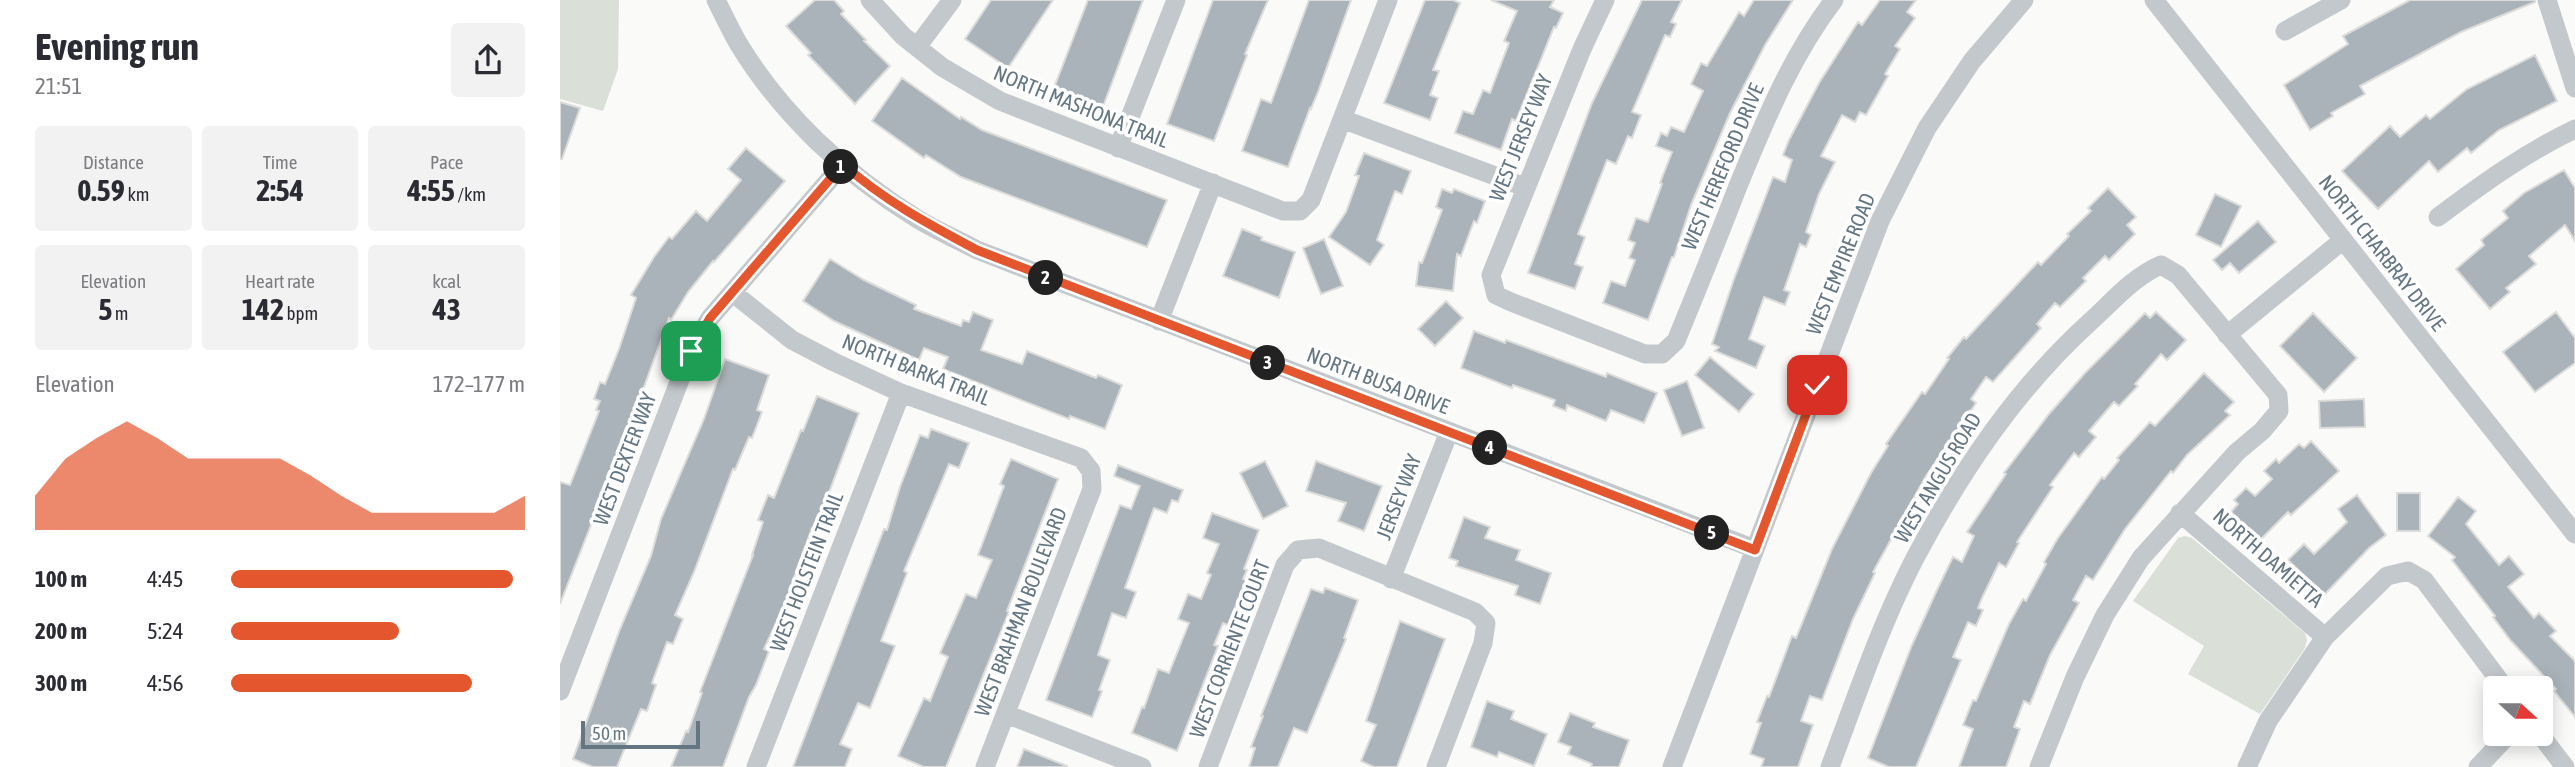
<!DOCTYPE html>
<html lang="en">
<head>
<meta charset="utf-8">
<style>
  body { margin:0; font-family:"Asap Condensed",sans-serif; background:#f2f2f3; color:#2b2b33; height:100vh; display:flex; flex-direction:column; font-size:26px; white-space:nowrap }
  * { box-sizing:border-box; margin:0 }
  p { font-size:23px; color:#7c7c81 }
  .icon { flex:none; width:38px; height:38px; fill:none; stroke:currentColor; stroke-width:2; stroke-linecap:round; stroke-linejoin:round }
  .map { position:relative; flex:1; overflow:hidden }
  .sheet { display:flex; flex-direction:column; background:#fff; width:560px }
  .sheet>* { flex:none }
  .needle { width:46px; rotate:111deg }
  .fabs { position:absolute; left:1923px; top:676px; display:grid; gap:14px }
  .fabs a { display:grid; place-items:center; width:70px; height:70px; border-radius:7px; background:#fff; box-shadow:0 4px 18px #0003; font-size:35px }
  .scale { position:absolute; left:21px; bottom:18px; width:119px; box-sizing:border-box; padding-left:7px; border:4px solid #657683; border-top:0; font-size:19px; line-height:24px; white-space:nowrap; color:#657683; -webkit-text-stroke:5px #fff; paint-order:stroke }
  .pin { position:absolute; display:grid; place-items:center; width:60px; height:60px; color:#fff; margin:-30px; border-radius:14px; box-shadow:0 4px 10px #0006 }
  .km { position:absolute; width:35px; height:35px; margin:-18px; border-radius:50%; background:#222; color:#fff; font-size:19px; line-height:35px; text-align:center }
  .round { display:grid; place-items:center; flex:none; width:74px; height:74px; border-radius:7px; background:#f2f2f3 }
  .summary { display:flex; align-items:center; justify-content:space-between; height:119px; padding:0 35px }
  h1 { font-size:38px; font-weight:700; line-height:52px }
  .metrics { display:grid; grid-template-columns:repeat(3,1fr); gap:10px; height:119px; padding:7px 35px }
  .metrics div { display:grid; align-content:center; border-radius:7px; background:#f2f2f3; text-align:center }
  .metrics b { font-size:30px; font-weight:700 }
  .metrics small { font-size:19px; font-weight:400 }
  .metrics p { font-size:19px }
  .chart { height:196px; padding:14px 35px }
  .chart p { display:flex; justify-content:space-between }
  .chart svg { width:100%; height:126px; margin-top:7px; fill:#e4572e; opacity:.7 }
  ul { padding:0 35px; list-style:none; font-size:23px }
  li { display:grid; grid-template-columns:112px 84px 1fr; align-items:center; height:52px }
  li i { height:18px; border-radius:9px; background:#e4572e }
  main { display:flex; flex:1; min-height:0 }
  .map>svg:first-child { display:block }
  .green { fill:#dadfd7 }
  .building { fill:#aab3b9; stroke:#dcdcda; stroke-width:2 }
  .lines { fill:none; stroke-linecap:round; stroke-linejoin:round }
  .minor { stroke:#c3c8cc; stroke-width:19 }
  .route-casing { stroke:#fff; stroke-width:14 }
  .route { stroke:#e4572e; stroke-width:9 }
  .labels { text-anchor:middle; stroke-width:7; stroke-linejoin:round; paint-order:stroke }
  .street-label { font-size:21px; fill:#657683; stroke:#fff }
</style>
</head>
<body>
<main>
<section class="sheet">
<div class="summary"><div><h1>Evening run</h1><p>21:51</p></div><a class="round"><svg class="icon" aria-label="share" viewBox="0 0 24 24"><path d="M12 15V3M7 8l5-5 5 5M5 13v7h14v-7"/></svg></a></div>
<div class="metrics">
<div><p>Distance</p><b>0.59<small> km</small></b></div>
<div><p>Time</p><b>2:54</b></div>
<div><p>Pace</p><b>4:55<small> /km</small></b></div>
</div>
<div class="metrics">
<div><p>Elevation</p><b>5<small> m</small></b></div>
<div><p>Heart rate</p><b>142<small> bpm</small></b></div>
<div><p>kcal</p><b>43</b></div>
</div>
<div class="chart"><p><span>Elevation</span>172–177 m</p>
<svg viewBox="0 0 160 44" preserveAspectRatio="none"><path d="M0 44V32L10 19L20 12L30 6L40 12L50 19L60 19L70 19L80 19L90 25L100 32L110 38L120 38L130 38L140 38L150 38L160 32V44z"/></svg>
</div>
<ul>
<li><b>100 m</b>4:45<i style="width:96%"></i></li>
<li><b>200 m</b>5:24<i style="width:57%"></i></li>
<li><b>300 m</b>4:56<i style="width:82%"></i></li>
</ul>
</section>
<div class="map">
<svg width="2015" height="767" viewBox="0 0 2015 767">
  <rect width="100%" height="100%" fill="#fafaf8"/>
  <path class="green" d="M0 0H59L58 69 43 111 0 99Z
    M1625 536 1632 538 1745 633 1747 640 1745 648 1700 714 1628 674 1644 646 1573 601 1618 538Z"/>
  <path class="building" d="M255 0H274L284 11 281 14 306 40 304 41 330 66 295 104 248 55 251 53 226 26Z
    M431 0H493L448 68 405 39Z
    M528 0H583L541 112 492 93Z
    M653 0H708L685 54 687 55 654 141 607 124Z
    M749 0H791L758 92 751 109 750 108 728 167 682 151 701 99 711 103Z
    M865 0H893L900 3 873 70 879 71 870 95 878 98 870 120 824 103Z
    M931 0H994L990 7 1003 13 996 28 994 27 956 121 952 119 941 150 895 133 903 111 913 114 923 90 930 93 949 43 944 41 957 11Z
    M1082 0H1122L1111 22 1116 24 1110 37 1105 35 1072 112 1081 115 1072 138 1068 136 1056 164 1047 160 1018 234 1025 237 1015 264 1023 267 1015 289 968 273 1032 103Z
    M1194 0H1233L1205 45 1170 113 1131 205 1114 257H1112L1088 320 1043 303 1051 281 1065 286 1075 260 1069 258 1075 243 1068 240 1076 218 1088 222 1102 184 1100 183 1112 152 1096 146 1101 133 1107 136 1111 127 1124 132 1143 91 1131 84 1141 63 1147 66 1179 12 1184 16Z
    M1320 0H1356L1347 12 1355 18 1335 46 1340 49 1325 74 1328 76 1306 115 1300 112 1295 122 1282 115 1261 156 1275 162 1259 194 1246 232 1251 235 1246 247 1240 244 1224 290 1230 292 1225 305 1204 297 1189 339 1205 346 1196 368 1155 351 1159 347 1152 344 1174 279 1213 177 1225 182 1232 160 1223 155 1229 140 1259 83 1298 22 1302 25Z
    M1850 0H1975V2L1901 32 1800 86 1805 94 1771 113 1773 116 1750 130 1724 85 1788 44 1783 36Z
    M1975 55 1997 101 1939 130 1911 153 1907 148 1878 172 1869 161 1818 209 1782 171 1830 126 1840 137 1866 115 1870 119 1907 89Z
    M342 78 400 119 401 117 422 130 607 200 587 247 401 177 366 155 364 158 312 121Z
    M0 102 20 108 2 159H0Z
    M186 148 225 181 154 262 153 261 128 292 111 320 109 318 71 423 0 604V482L10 485 39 411 36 410 40 401 34 399 40 382 45 384 59 349 76 298 71 295 94 257 109 237 112 239 136 211 147 221 181 180 168 169Z
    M804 153 851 171 842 194 835 191 817 240 824 245 810 265 769 237 786 212 799 176 795 175Z
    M2004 170 2015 188V241L2005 225 1969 256 1976 264 1946 288 1950 292 1930 309 1896 269 1924 245 1921 240 1948 218 1943 211 1964 193Z
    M1548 188 1576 217 1567 225 1575 234 1549 260 1545 256 1523 278 1526 281 1500 307 1495 303 1477 324 1481 328 1433 382 1426 377 1411 399 1416 403 1366 476 1313 572 1315 573 1293 619 1262 700 1250 696 1241 721 1253 725 1238 767H1201L1204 759 1190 754 1201 723 1197 722 1207 696 1209 697 1232 636 1236 638 1272 549 1311 473 1328 446 1326 444 1362 392 1365 394 1389 359 1387 358 1404 337 1406 339 1478 262 1481 265 1509 236 1507 234 1531 211 1528 208Z
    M882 189 892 193 894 189 925 201 917 223 914 221 901 256 897 254 893 291 856 286 859 262 862 263 882 210 876 207Z
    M1655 194 1681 206 1661 247 1636 235Z
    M1698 221 1716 242 1679 273 1670 263 1662 270 1653 260Z
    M682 229 702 237 701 240 735 252 719 298 663 276Z
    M764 239 783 286 761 294 743 248Z
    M270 259 304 280 356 305 354 309 401 326 403 320 409 322 413 312 433 320 421 350 462 364 467 351 536 378 538 375 562 385 545 429 510 416 509 419 383 369 388 357 364 348 359 360 274 321 243 301Z
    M886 301 903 318 875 346 858 329Z
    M1596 312 1626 340 1607 360 1601 354 1575 384 1578 386 1559 406 1554 402 1529 431 1536 437 1519 457 1514 453 1490 485 1493 487 1457 542 1459 543 1446 567 1439 563 1422 598 1418 608 1423 610 1416 626 1408 622 1393 657 1401 660 1356 767H1329L1308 758 1352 645 1377 590 1393 557 1402 562 1414 536 1407 532 1446 474 1444 473 1489 414 1525 373 1585 313 1590 318Z
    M1996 312 2015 338V363L1975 392 1943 352Z
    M1753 313 1797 358 1764 392 1720 346Z
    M914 331 945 343 946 340 1046 377 1047 373 1097 393 1084 423 1051 410 1046 421 1007 405 1006 411 993 406 995 400 953 385 952 388 901 368Z
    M1150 357 1194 394 1179 412 1135 375Z
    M165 359 209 375 197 410 202 412 192 438 189 437 175 470 173 469 134 572 115 615 123 619 113 644 107 642 92 683 96 685 87 711 81 709 57 767H33L13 759 60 629 91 556 101 519 144 419Z
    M1644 373 1674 402 1665 411 1670 415 1627 455 1613 473 1611 471 1565 529 1533 580 1526 576 1513 600 1519 603 1490 655 1470 704 1464 701 1454 727 1460 729 1446 767H1399L1413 729 1403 725 1413 700 1416 701 1449 624 1463 599 1466 601 1486 564 1484 562 1498 538 1542 477 1544 479 1559 460 1557 458 1590 422 1595 426Z
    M1127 381 1144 428 1122 436 1104 390Z
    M257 396 299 413 265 503 254 528H252L232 583 234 584 204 649 209 651 196 685 189 697 163 767H111L126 731 128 732 142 693 140 692 193 555H192L203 522 198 520 208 495 214 498 241 430 243 431Z
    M1804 399 1805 427 1760 428 1759 401Z
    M371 429 409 443 399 468 389 464 344 571 347 573 321 641 335 646 310 708 298 703 280 744 292 749 285 767H233L324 529 327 530 340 487 360 435 368 438Z
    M1751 441 1779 471 1731 515 1728 512 1700 540 1671 512 1678 504 1674 500 1686 488 1695 496 1712 479 1704 471 1716 459 1719 463 1739 444 1744 448Z
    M451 459 498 479 447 611 449 612 386 767H364L338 756 364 698 370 701 388 657 380 653 406 594 416 598 432 560 418 555 444 486 440 484Z
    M705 461 728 506 703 519 680 473Z
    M756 461 822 486 804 531 778 521 786 503 746 491Z
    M558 465 623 490 618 502 612 500 607 513 594 508 565 588 576 592 566 618 552 613 538 655 550 660 539 690 542 691 532 717 486 700 560 505 571 509 580 486 554 476Z
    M1837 493H1860V531H1837Z
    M1797 495 1826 535 1809 548 1764 595 1728 560 1744 544 1754 554 1787 522 1778 509Z
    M1898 497 1916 511 1906 524 1939 565 1949 556 1964 574 1948 587 1974 618 1979 613 1996 631 1990 636 2015 661V717L1994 691 1996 689 1951 641 1933 617 1935 616 1892 560 1895 557 1868 536Z
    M652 513 699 530 684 569 687 570 683 579 686 580 668 625 663 623 654 645 658 646 617 751 572 733 582 707 584 708 598 669 609 673 629 623 618 619 628 594 641 599 651 575 647 573 659 544 643 538Z
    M904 517 930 527 925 538 960 550 956 560 991 573 980 604 955 595 958 586 896 566 898 561 889 558Z
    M765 588 798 600 784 638 786 639 747 733 734 728 718 767H689L695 748 691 747 703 716H701L751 589 763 593Z
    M840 621 885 639 837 767H814L801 761 816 725 806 721Z
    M927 701 954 711 951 719 987 734 974 766 939 752 937 757 911 747Z
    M1010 713 1035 723 1033 727 1069 740 1059 767H1031L1032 764 1008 754 1011 747 998 742Z
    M464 749 507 766V767H457Z"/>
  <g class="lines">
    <path class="minor" d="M156 0C163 14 170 29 178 43 221 114 285 174 356 218 375 230 397 239 417 250L1195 549
      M310 0 343 36 382 67 440 101 723 211H740L751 200 828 0
      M1045 0 1022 49 931 275 936 295 951 302 1085 354H1102L1116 341C1137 290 1158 238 1178 186 1205 121 1231 56 1274 0
      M1594 0 2015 534
      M1987 0 2015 88
      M1725 31 1781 0
      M357 47 392 0
      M782 119 965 187
      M558 148 616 0
      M1878 217C1922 184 1965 153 2015 129
      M173 293 232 340 274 362 341 393 521 458 531 471 532 489 425 767
      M599 321 653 183
      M1667 335 1783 240
      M1620 513 1765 637
      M831 579 889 432
      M0 691 131 351 150 318 283 164
      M446 714 582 767
      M1979 733 2005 767
      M196 767 341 393
      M648 767 725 565 738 550 759 548 915 612 926 623 923 643 876 767
      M1112 767 1320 221 1367 128 1412 61 1464 0
      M1270 767C1296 698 1320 626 1354 560 1401 471 1456 389 1531 321 1553 301 1573 277 1601 265L1618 275 1718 395 1719 411 1702 431 1677 452 1581 558 1545 615 1515 677 1479 767
      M1687 767 1708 721 1765 637 1827 576 1848 571 1864 580 1945 688
      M1918 767 1950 733"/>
  </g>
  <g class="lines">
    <defs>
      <path id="route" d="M131 351 150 318 283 164C323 200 370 225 417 250L1195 550 1257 385"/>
    </defs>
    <use href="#route" class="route-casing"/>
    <use href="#route" class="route"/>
  </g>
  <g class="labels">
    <g class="street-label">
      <text transform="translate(521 107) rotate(22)" y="7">NORTH MASHONA TRAIL</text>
      <text transform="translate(961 138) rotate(-68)" y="7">WEST JERSEY WAY</text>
      <text transform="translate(1163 167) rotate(-67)" y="7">WEST HEREFORD DRIVE</text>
      <text transform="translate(1822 253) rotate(52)" y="7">NORTH CHARBRAY DRIVE</text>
      <text transform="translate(1281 264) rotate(-68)" y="7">WEST EMPIRE ROAD</text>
      <text transform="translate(356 370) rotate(22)" y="7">NORTH BARKA TRAIL</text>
      <text transform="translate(818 381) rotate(21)" y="7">NORTH BUSA DRIVE</text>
      <text transform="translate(65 459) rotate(-69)" y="7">WEST DEXTER WAY</text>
      <text transform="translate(1378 478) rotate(-59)" y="7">WEST ANGUS ROAD</text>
      <text transform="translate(839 497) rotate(-69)" y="7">JERSEY WAY</text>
      <text transform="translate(1708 558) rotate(41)" y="7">NORTH DAMIETTA</text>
      <text transform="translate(247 572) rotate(-69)" y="7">WEST HOLSTEIN TRAIL</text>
      <text transform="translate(461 612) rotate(-69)" y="7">WEST BRAHMAN BOULEVARD</text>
      <text transform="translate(670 649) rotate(-69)" y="7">WEST CORRIENTE COURT</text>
    </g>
  </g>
</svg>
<div class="fabs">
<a><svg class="needle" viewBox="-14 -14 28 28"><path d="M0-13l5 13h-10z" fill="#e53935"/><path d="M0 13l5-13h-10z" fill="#7c7c81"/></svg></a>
</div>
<div class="scale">50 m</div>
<div class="pin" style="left:131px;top:351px;background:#1e9e55"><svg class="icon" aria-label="arrive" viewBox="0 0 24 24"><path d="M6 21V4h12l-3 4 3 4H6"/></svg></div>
<div class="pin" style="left:1257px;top:385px;background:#d93025"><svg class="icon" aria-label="check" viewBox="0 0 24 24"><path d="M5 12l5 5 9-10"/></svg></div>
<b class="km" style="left:281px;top:167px">1</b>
<b class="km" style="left:486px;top:278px">2</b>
<b class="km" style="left:708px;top:363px">3</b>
<b class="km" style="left:930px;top:448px">4</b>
<b class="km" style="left:1152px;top:533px">5</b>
</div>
</main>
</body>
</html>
